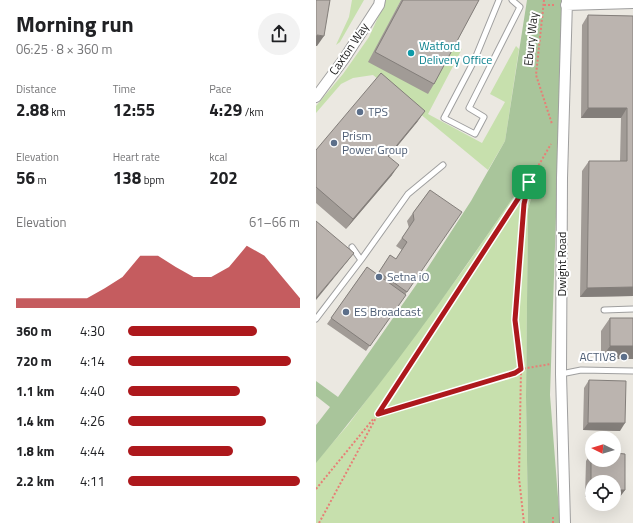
<!DOCTYPE html>
<html lang="en">
<head>
<meta charset="utf-8">
<style>
  body { margin:0; font-family:"Titillium Web",sans-serif; background:#f2f2f2; color:#202124; height:100vh; display:flex; flex-direction:column; font-size:15px; white-space:nowrap }
  * { box-sizing:border-box; margin:0 }
  p { font-size:13px; color:#757577 }
  .icon { flex:none; width:22px; height:22px; fill:none; stroke:currentColor; stroke-width:2; stroke-linecap:round; stroke-linejoin:round }
  .map { position:relative; flex:1; overflow:hidden }
  .side { display:flex; flex-direction:column; background:#fff; width:316px }
  .side>* { flex:none }
  .needle { width:26px; rotate:275deg }
  .tools { position:absolute; left:269px; top:431px; display:grid; gap:8px }
  .tools a { display:grid; place-items:center; width:36px; height:36px; border-radius:50%; background:#fff; box-shadow:0 4px 16px #0002; font-size:20px }
  .pin { position:absolute; display:grid; place-items:center; width:34px; height:34px; color:#fff; margin:-17px; border-radius:8px; box-shadow:0 2px 6px #0006 }
  .round { display:grid; place-items:center; flex:none; width:42px; height:42px; border-radius:21px; background:#f2f2f2 }
  .overview { display:flex; align-items:center; justify-content:space-between; height:68px; padding:0 16px }
  h1 { font-size:22px; font-weight:700; line-height:30px }
  .metrics { display:grid; grid-template-columns:repeat(3,1fr); gap:6px; height:68px; padding:4px 16px }
  .metrics div { display:grid; align-content:center }
  .metrics b { font-size:17px; font-weight:700 }
  .metrics small { font-size:11px; font-weight:400 }
  .metrics p { font-size:11px }
  .chart { height:112px; padding:8px 16px }
  .chart p { display:flex; justify-content:space-between }
  .chart svg { width:100%; height:72px; margin-top:4px; fill:#ad181c; opacity:.7 }
  ul { padding:0 16px; list-style:none; font-size:13px }
  li { display:grid; grid-template-columns:64px 48px 1fr; align-items:center; height:30px }
  li i { height:10px; border-radius:5px; background:#ad181c }
  main { display:flex; flex:1; min-height:0 }
  .map>svg:first-child { display:block }
  .grass { fill:#c7e0ad }
  .forest { fill:#a9c59b }
  .lines { fill:none; stroke-linecap:round; stroke-linejoin:round }
  .service-casing { stroke:#9f9f9f; stroke-width:7 }
  .minor-casing { stroke:#9f9f9f; stroke-width:12 }
  .path { stroke:#e77f76; stroke-width:2; stroke-dasharray:2 2; stroke-linecap:butt }
  .service { stroke:#fff; stroke-width:5 }
  .minor { stroke:#fff; stroke-width:10 }
  .wall { fill:#a19b96 }
  .shaded-wall { fill:#837e7a }
  .building { fill:#bbb4af; stroke:#837e7a }
  .route-casing { stroke:#fff; stroke-width:8 }
  .route { stroke:#ad181c; stroke-width:5 }
  .culture-dot { fill:#0f9aa8; stroke:#fff; stroke-width:1.5 }
  .service-dot { fill:#5c6f8a; stroke:#fff; stroke-width:1.5 }
  .labels { text-anchor:middle; stroke-width:4; stroke-linejoin:round; paint-order:stroke }
  .street-label { font-size:12px; fill:#1b1b1b; stroke:#fff }
  .culture-label { font-size:12px; fill:#0d838f; stroke:#fff; text-anchor:start }
  .service-label { font-size:12px; fill:#4e5e75; stroke:#fff; text-anchor:start }
</style>
</head>
<body>
<main>
<section class="side">
<div class="overview"><div><h1>Morning run</h1><p>06:25 · 8 × 360 m</p></div><a class="round"><svg class="icon" aria-label="share" viewBox="0 0 24 24"><path d="M12 15V3M7 8l5-5 5 5M5 13v7h14v-7"/></svg></a></div>
<div class="metrics">
<div><p>Distance</p><b>2.88<small> km</small></b></div>
<div><p>Time</p><b>12:55</b></div>
<div><p>Pace</p><b>4:29<small> /km</small></b></div>
</div>
<div class="metrics">
<div><p>Elevation</p><b>56<small> m</small></b></div>
<div><p>Heart rate</p><b>138<small> bpm</small></b></div>
<div><p>kcal</p><b>202</b></div>
</div>
<div class="chart"><p><span>Elevation</span>61–66 m</p>
<svg viewBox="0 0 160 44" preserveAspectRatio="none"><path d="M0 44V38L10 38L20 38L30 38L40 38L50 32L60 25L70 12L80 12L90 19L100 25L110 25L120 19L130 6L140 12L150 25L160 38V44z"/></svg>
</div>
<ul>
<li><b>360 m</b>4:30<i style="width:75%"></i></li>
<li><b>720 m</b>4:14<i style="width:95%"></i></li>
<li><b>1.1 km</b>4:40<i style="width:65%"></i></li>
<li><b>1.4 km</b>4:26<i style="width:80%"></i></li>
<li><b>1.8 km</b>4:44<i style="width:61%"></i></li>
<li><b>2.2 km</b>4:11<i style="width:100%"></i></li>
</ul>
</section>
<div class="map">
<svg width="317" height="523" viewBox="0 0 317 523">
  <rect width="100%" height="100%" fill="#ebe8e1"/>
  <path class="grass" d="M36 0H48L24 42 20 45 33 17Z
    M70 0H85L53 62 138 44 146 49 112 114 166 143 189 102 174 94 200 46 203 49 189 141 172 170 57 75 37 78 25 84 0 113V106L27 74 53 37Z
    M224 167 212 209 210 397 212 523H0V462L32 425 148 269 213 174Z"/>
  <path class="forest" d="M211 0H246L242 157 234 395 244 523H212V521L210 397 212 209 224 168 213 174C146 273 77 371 0 463V425L14 407 0 396V381L22 397 107 275 155 201 189 141Z"/>
  <g class="lines">
    <defs>
      <path id="service" d="M183 0 158 61 128 118 159 134 168 117 153 108 204 7 196 0
        M45 260 92 194 127 165
        M288 310 317 309
        M0 319 45 260 36 247
        M245 374 265 370 317 371"/>
      <path id="minor" d="M250 5 317 3
        M0 97 28 59 63 5 64 0
        M249 523 245 374 246 178 251 0"/>
    </defs>
    <use href="#service" class="service-casing"/>
    <use href="#minor" class="minor-casing"/>
    <path class="path" d="M228 0 220 75 236 124
      M228 5H239
      M63 414 199 373 205 369 235 364
      M0 489 58 418
      M3 523 62 414 203 199 235 144
      M208 523 203 478 205 369 199 320 208 204 212 186
      M237 523V517"/>
    <use href="#service" class="service"/>
    <use href="#minor" class="minor"/>
  </g>
  <path class="wall" d="M85 0H163L118 84 112 94 52 62Z
    M272 15 317 16V296L264 297 266 171 273 161H304L305 118H265L266 25Z
    M102 121 73 156 76 175 30 229 0 203V150Z
    M114 190 91 292 50 351 11 324 51 267 61 275 74 255 80 259 86 250 80 246 93 228 91 221Z
    M294 318H317V359H285V331Z
    M273 380 304 431 267 430 268 388Z
    M275 453H276V460H298V453L309 454V490L303 498 298 497V482H276V497H269L270 461Z"/>
  <path class="shaded-wall" d="M1 35 8 36 1 46H0V36Z
    M272 108H311L305 118H265Z
    M109 111 102 121 65 166 72 156Z
    M83 165 76 175 30 229 37 219Z
    M38 253 31 262 0 300V298Z
    M317 287V296L264 297 271 288Z
    M294 346H317V359H285Z
    M272 423H309L304 431 267 430Z
    M275 489H276V497H269Z
    M298 490H309L303 498 298 497Z"/>
  <path class="building" d="M0 0H14L8 36 1 35 0 38Z
    M87 0H163L118 84 59 52Z
    M272 15 317 16V287L271 288 273 161H311V108H272Z
    M65 73 109 111 72 156 83 165 37 219 0 187V150Z
    M114 190 146 212 91 292 63 272 74 255 80 259 91 242 86 238 98 220 97 213Z
    M0 221 38 253 0 298Z
    M51 267 90 295 54 346 15 318Z
    M294 318H317V346H294Z
    M273 380 310 381 309 423H272Z
    M275 453H276V460H298V453L309 454V490H298V482H276V489H275Z"/>
  <g class="lines">
    <defs>
      <path id="route" d="M213 182 208 204 199 320 205 369 199 373 62 414Z"/>
    </defs>
    <use href="#route" class="route-casing"/>
    <use href="#route" class="route"/>
  </g>
  <circle class="culture-dot" cx="95" cy="53" r="4"/>
  <g class="service-dot">
    <circle cx="44" cy="112" r="4"/>
    <circle cx="18" cy="143" r="4"/>
    <circle cx="63" cy="277" r="4"/>
    <circle cx="30" cy="312" r="4"/>
    <circle cx="308" cy="357" r="4"/>
  </g>
  <g class="labels">
    <g class="street-label">
      <text transform="translate(215 39) rotate(-84)" y="4">Ebury Way</text>
      <text transform="translate(33 49) rotate(-56)" y="4">Caxton Way</text>
      <text transform="translate(246 264) rotate(-90)" y="4">Dwight Road</text>
    </g>
    <g class="culture-label">
      <text x="103" y="50">Watford<tspan x="103" dy="14">Delivery Office</tspan></text>
    </g>
    <g class="service-label">
      <text x="52" y="116">TPS</text>
      <text x="26" y="140">Prism<tspan x="26" dy="14">Power Group</tspan></text>
      <text x="71" y="281">Setna iO</text>
      <text x="38" y="316">ES Broadcast</text>
      <text x="300" y="361" text-anchor="end">ACTIV8</text>
    </g>
  </g>
</svg>
<div class="tools">
<a><svg class="needle" viewBox="-14 -14 28 28"><path d="M0-13l5 13h-10z" fill="#e53935"/><path d="M0 13l5-13h-10z" fill="#757577"/></svg></a>
<a><svg class="icon" aria-label="locate" viewBox="0 0 24 24"><circle cx="12" cy="12" r="6"/><path d="M12 2v4M12 18v4M2 12h4M18 12h4"/></svg></a>
</div>
<div class="pin" style="left:213px;top:182px;background:#1e9e55"><svg class="icon" aria-label="arrive" viewBox="0 0 24 24"><path d="M6 21V4h12l-3 4 3 4H6"/></svg></div>
</div>
</main>
</body>
</html>
